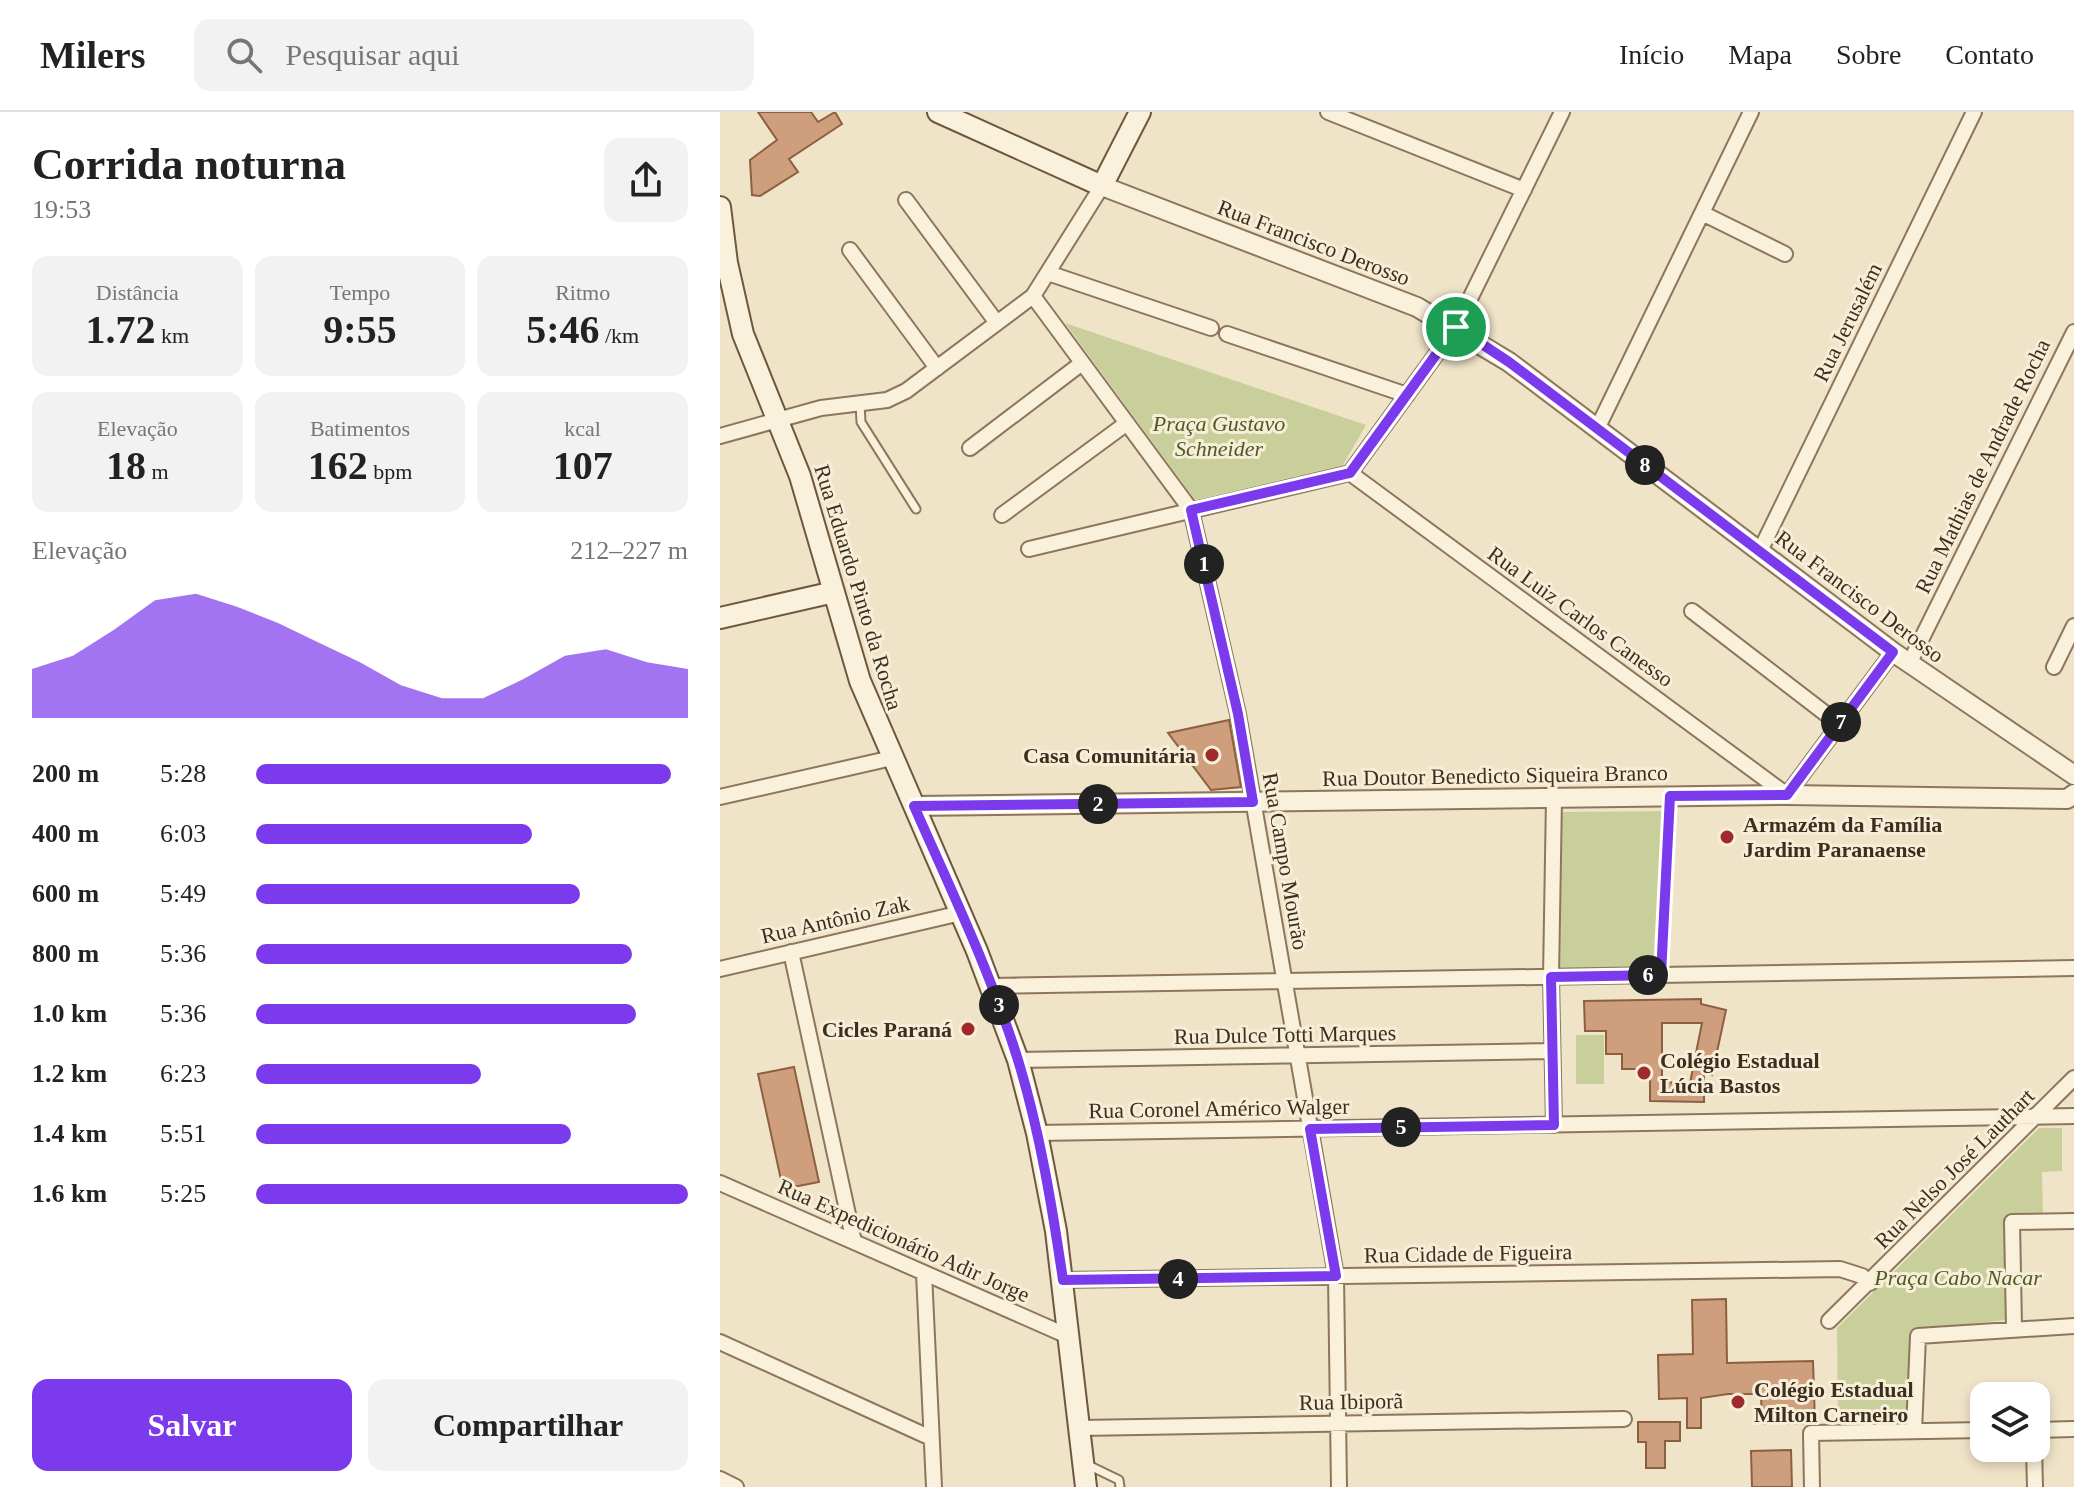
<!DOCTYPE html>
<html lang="pt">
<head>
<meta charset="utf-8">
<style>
  body { margin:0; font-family:"Times New Roman",serif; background:#f2f2f2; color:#222; height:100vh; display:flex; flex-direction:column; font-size:30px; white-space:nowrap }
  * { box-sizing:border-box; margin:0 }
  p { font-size:26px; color:#767676 }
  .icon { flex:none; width:44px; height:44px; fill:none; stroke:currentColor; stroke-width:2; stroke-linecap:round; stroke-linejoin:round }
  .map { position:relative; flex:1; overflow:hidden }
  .side { display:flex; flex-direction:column; background:#fff; width:720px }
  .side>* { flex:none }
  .controls { position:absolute; left:1250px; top:1270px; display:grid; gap:16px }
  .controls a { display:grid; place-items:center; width:80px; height:80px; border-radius:16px; background:#fff; box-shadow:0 4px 12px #0003; font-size:40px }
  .pin { position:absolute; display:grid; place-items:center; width:68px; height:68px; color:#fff; margin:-34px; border:4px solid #fff; border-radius:50%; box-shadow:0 2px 8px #0007 }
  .km { position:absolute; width:40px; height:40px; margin:-20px; border-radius:50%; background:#222; color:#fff; font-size:22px; line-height:40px; text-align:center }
  .round { display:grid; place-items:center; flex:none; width:84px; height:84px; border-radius:16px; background:#f2f2f2 }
  .summary { display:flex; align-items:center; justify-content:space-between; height:136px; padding:0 32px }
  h1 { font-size:44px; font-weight:600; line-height:60px }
  .stats { display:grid; grid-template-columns:repeat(3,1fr); gap:12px; height:136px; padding:8px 32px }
  .stats div { display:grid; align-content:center; border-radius:16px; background:#f2f2f2; text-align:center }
  .stats b { font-size:40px; font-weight:600 }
  .stats small { font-size:22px; font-weight:400 }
  .stats p { font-size:22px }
  .chart { height:224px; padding:16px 32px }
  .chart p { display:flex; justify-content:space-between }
  .chart svg { width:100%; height:144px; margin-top:8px; fill:#7c3aed; opacity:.7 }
  .cta { display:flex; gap:16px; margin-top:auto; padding:16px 32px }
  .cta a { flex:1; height:92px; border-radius:16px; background:#7c3aed; color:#fff; font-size:32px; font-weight:600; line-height:92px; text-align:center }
  .cta a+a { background:#f2f2f2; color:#222 }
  ul { padding:0 32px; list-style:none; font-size:26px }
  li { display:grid; grid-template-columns:128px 96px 1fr; align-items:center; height:60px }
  li i { height:20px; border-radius:10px; background:#7c3aed }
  header { display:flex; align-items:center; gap:48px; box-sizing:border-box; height:112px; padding:0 40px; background:#fff; border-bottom:2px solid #e0e0e0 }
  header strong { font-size:38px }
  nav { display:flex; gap:44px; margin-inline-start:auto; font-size:28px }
  .search { width:560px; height:72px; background:#f2f2f2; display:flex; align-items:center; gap:20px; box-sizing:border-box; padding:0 28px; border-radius:16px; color:#767676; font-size:30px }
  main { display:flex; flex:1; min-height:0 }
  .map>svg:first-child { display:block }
  .green { fill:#c9cf9b }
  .building { fill:#cf9f7d; stroke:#8d5f41; stroke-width:2; fill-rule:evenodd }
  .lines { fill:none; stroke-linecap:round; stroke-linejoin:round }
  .service-casing { stroke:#8d765c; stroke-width:11 }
  .minor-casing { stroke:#8d765c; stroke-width:18 }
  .tertiary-casing { stroke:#8d765c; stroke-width:22 }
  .secondary-casing { stroke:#6f573f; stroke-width:24 }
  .path { stroke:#8d765c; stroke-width:2; stroke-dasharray:6 4; stroke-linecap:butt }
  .service { stroke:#faf1dc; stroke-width:7 }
  .minor { stroke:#faf1dc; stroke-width:14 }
  .tertiary { stroke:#faf1dc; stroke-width:18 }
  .secondary { stroke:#faf1dc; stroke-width:20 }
  .route-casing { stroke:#fff; stroke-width:16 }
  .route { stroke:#7c3aed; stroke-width:10 }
  .poi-dot { fill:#9e2a2b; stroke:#f7eed8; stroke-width:3 }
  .labels { text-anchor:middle; stroke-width:6; stroke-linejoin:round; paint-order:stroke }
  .street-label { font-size:22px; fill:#3d2e20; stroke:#f7eed8 }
  .park-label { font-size:22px; font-style:italic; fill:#4d5a26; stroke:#f7eed8 }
  .poi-label { font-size:22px; font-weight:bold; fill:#3d2e20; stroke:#f7eed8; text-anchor:start }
</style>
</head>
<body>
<header>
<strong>Milers</strong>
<div class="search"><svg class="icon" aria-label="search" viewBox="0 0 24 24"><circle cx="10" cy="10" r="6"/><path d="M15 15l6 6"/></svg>Pesquisar aqui</div>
<nav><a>Início</a><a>Mapa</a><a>Sobre</a><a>Contato</a></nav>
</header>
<main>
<section class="side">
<div class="summary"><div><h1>Corrida noturna</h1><p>19:53</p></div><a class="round"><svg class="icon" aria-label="share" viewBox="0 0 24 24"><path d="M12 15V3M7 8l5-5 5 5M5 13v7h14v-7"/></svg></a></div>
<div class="stats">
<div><p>Distância</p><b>1.72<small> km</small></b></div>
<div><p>Tempo</p><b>9:55</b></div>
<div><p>Ritmo</p><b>5:46<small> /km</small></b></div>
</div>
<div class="stats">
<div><p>Elevação</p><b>18<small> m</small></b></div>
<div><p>Batimentos</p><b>162<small> bpm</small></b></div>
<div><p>kcal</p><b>107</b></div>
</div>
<div class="chart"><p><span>Elevação</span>212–227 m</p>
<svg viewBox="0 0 160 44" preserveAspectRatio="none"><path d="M0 44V29L10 25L20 17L30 8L40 6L50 10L60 15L70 21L80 27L90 34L100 38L110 38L120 32L130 25L140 23L150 27L160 29V44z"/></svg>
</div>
<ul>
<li><b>200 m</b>5:28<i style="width:96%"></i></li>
<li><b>400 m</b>6:03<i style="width:64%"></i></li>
<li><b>600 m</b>5:49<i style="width:75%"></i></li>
<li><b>800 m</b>5:36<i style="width:87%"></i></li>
<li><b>1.0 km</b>5:36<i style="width:88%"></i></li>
<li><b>1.2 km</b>6:23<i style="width:52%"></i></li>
<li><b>1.4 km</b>5:51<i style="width:73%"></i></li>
<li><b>1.6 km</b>5:25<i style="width:100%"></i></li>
</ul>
<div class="cta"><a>Salvar</a><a>Compartilhar</a></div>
</section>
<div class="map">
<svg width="1354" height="1375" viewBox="0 0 1354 1375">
  <rect width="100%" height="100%" fill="#f0e4c8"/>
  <path class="green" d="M345 211 646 313 623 353 475 388Z
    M956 699 947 857 840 859 842 700Z
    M856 923H884V972H856Z
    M1319 1016H1342V1059L1322 1060 1323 1105 1286 1106V1208L1193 1218 1187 1310 1118 1312 1117 1216Z"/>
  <path class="building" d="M38 0H91L98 10 115 0 122 12 69 47 78 60 40 84 32 83 30 48 57 28Z
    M509 608 521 675 491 678 448 621Z
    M981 887V892L1006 898 992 963 984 961V990L930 989V957H902V942H886V919H865L864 889ZM942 911H982L970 971 942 970Z
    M74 955 99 1070 63 1077 38 962Z
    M1006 1187 1007 1251 1093 1249 1095 1311 1042 1312 1041 1282H1008L981 1286V1316H967V1286L939 1287 938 1243 973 1242 972 1188Z
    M918 1310H960V1329H945V1356H926V1330H918Z
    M1071 1338 1072 1375H1032L1031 1339Z"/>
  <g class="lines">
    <defs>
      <path id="service" d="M140 291 141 310 196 397
        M368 1353 399 1368 400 1375"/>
      <path id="minor" d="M608 0 804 78
        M186 88 277 211
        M982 101 1065 142
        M130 138 217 256
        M328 161 491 216
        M313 184 471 398 518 602 616 1164 619 1375
        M507 222 687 283
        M877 317 1031 0
        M0 324 101 296 167 288 186 279 313 184 382 74
        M250 336 362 251
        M630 361 1067 683 1173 540
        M282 403 407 311
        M309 437 630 361 736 215 842 0
        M1040 439 1254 0
        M972 499 1119 612
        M1189 552 1354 220
        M1334 555 1354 514
        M0 685 172 646
        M834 686 831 865 834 1013
        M71 840 134 1130
        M0 857 241 801
        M271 874 1354 856
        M298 948 832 939
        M317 1021 1354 1004
        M0 1071 350 1225
        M204 1161 214 1375
        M343 1168 1120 1157 1142 1164 1150 1171
        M1109 1209 1354 966
        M1294 1215 1292 1110 1354 1109
        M0 1230 211 1326
        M360 1316 904 1307
        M1316 1318 1354 1317
        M1194 1319 1198 1224 1354 1214
        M1314 1336 1315 1375
        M0 1367 16 1375
        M1092 1375 1091 1321 1264 1318"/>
      <path id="tertiary" d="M382 74 697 195 789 250 1173 540 1354 663
        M194 694 1067 683 1347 687 1354 682"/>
      <path id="secondary" d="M218 0 382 74 420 0
        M0 95 7 151 23 222 80 364 140 569 257 839 298 948 317 1021 336 1119 366 1375
        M0 506 114 480"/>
    </defs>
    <use href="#service" class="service-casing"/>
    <use href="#minor" class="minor-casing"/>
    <use href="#tertiary" class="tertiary-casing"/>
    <use href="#secondary" class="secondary-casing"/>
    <path class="path" d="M942 850 949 700"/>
    <use href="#service" class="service"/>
    <use href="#minor" class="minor"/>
    <use href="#tertiary" class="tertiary"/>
    <use href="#secondary" class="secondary"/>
  </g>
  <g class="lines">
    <defs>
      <path id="route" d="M736 215 789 250 1173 540 1067 683 950 684 941 863 831 865 834 1013 590 1017 616 1164 343 1168C332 1094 320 1020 298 948 271 861 231 778 194 694L533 690 518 602 471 398 630 361Z"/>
    </defs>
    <use href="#route" class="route-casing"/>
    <use href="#route" class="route"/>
  </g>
  <g class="poi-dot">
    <circle cx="492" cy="643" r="8"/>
    <circle cx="1007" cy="725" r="8"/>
    <circle cx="248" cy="917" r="8"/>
    <circle cx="924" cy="961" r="8"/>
    <circle cx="1018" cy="1290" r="8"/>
  </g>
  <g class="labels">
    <g class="street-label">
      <text transform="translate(594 130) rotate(21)" y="8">Rua Francisco Derosso</text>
      <text transform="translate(1127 210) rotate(-64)" y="8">Rua Jerusalém</text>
      <text transform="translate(1262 354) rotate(-64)" y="8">Rua Mathias de Andrade Rocha</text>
      <text transform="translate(139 475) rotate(73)" y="8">Rua Eduardo Pinto da Rocha</text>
      <text transform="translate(1140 484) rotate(37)" y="8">Rua Francisco Derosso</text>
      <text transform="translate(861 504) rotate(36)" y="8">Rua Luiz Carlos Canesso</text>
      <text transform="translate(775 663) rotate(-1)" y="8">Rua Doutor Benedicto Siqueira Branco</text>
      <text transform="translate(566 749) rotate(80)" y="8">Rua Campo Mourão</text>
      <text transform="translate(115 807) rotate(-13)" y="8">Rua Antônio Zak</text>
      <text transform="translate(565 922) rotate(-1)" y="8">Rua Dulce Totti Marques</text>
      <text transform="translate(499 996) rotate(-1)" y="8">Rua Coronel Américo Walger</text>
      <text transform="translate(1234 1056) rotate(-45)" y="8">Rua Nelso José Lauthart</text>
      <text transform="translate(184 1128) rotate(24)" y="8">Rua Expedicionário Adir Jorge</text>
      <text transform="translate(748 1141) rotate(-1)" y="8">Rua Cidade de Figueira</text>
      <text transform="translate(631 1289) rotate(-1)" y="8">Rua Ibiporã</text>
    </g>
    <g class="park-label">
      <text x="499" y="319">Praça Gustavo<tspan x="499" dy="25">Schneider</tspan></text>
      <text x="1238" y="1173">Praça Cabo Nacar</text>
    </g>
    <g class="poi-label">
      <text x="476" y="651" text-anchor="end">Casa Comunitária</text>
      <text x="1023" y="720">Armazém da Família<tspan x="1023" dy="25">Jardim Paranaense</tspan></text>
      <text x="232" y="925" text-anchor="end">Cicles Paraná</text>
      <text x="940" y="956">Colégio Estadual<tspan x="940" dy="25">Lúcia Bastos</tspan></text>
      <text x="1034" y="1285">Colégio Estadual<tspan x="1034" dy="25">Milton Carneiro</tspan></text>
    </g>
  </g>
</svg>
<div class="controls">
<a><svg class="icon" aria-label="layers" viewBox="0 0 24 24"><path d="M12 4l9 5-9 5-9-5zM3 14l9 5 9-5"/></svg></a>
</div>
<div class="pin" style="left:736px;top:215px;background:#1e9e55"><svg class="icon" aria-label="arrive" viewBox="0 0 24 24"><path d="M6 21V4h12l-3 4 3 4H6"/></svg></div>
<b class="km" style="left:484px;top:452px">1</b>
<b class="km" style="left:378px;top:692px">2</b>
<b class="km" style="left:279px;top:893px">3</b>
<b class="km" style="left:458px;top:1167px">4</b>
<b class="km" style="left:681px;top:1015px">5</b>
<b class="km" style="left:928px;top:863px">6</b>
<b class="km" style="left:1121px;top:610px">7</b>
<b class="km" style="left:925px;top:353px">8</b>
</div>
</main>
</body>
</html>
